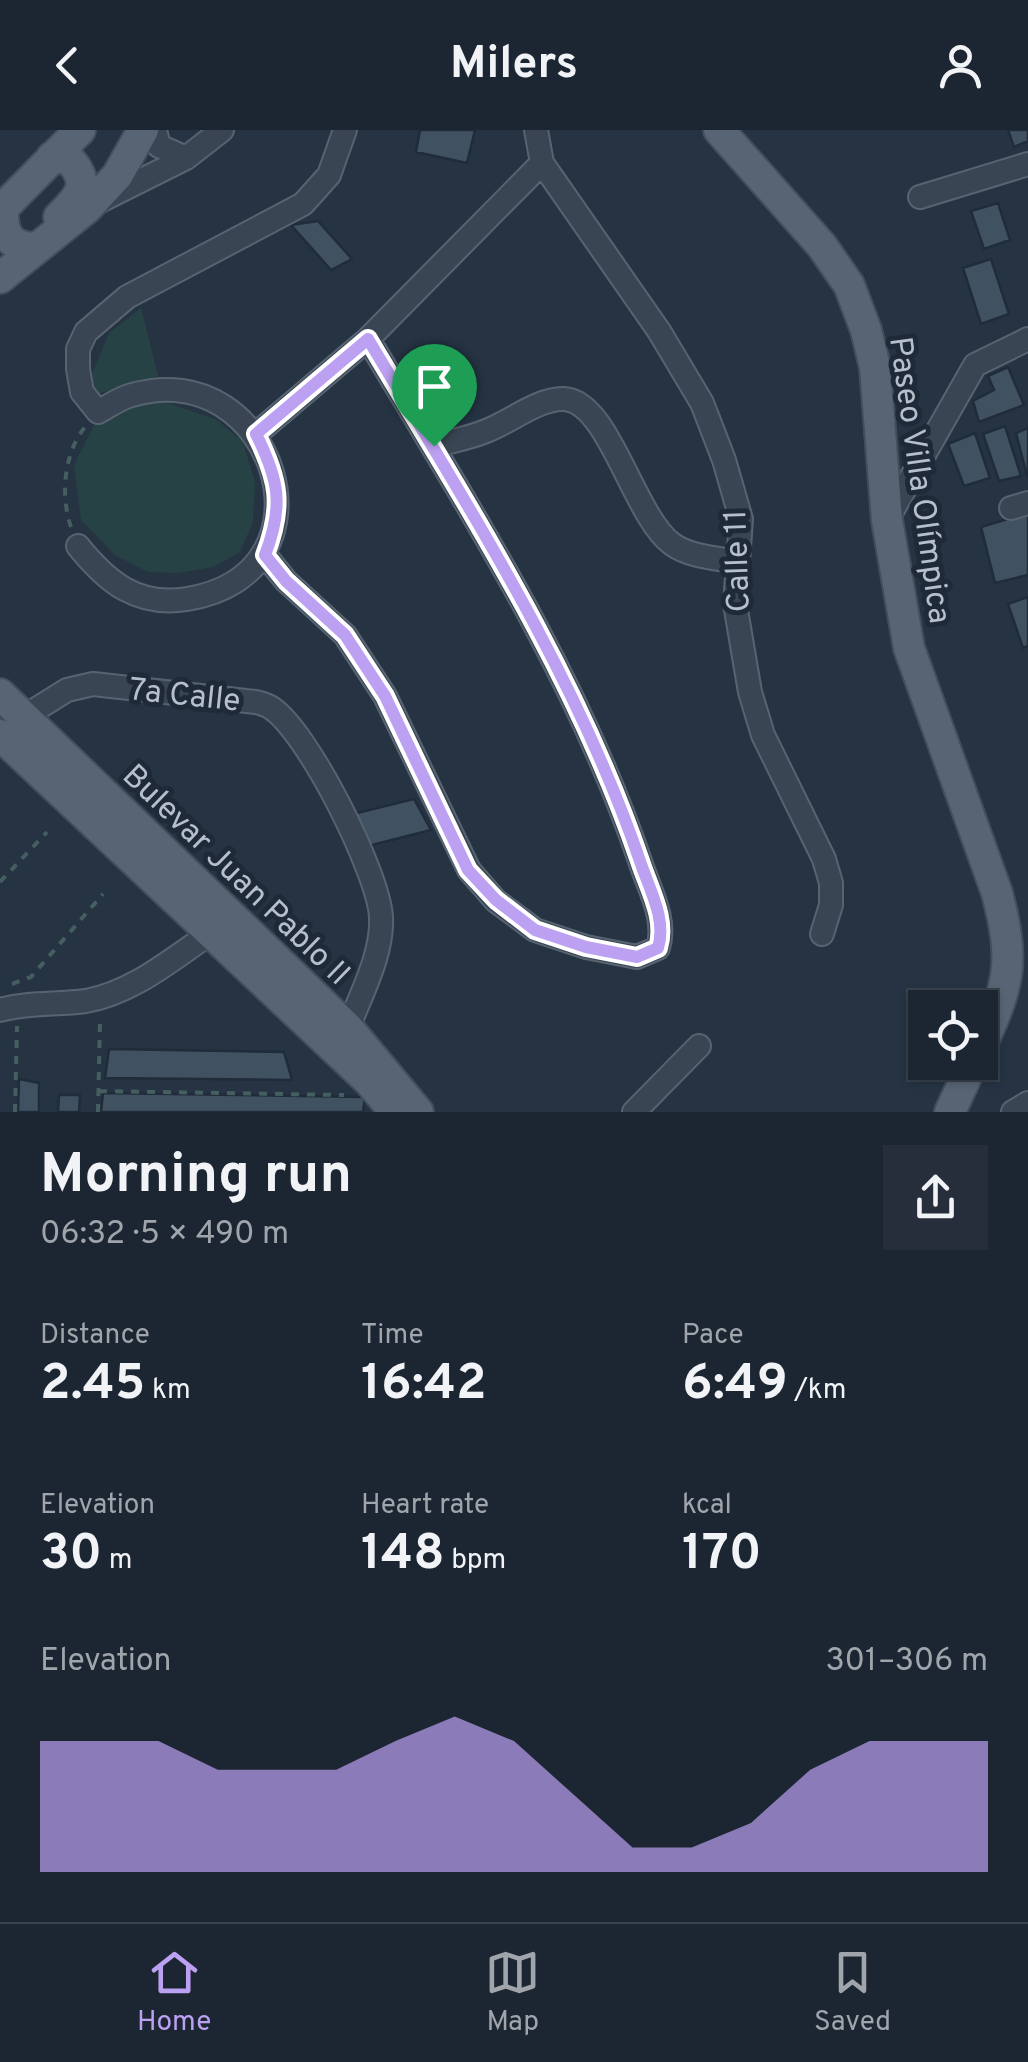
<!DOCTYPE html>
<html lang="en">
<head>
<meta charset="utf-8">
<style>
  body { margin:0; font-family:Overpass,sans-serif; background:#252e3a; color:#f1f3f6; height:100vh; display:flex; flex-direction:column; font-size:38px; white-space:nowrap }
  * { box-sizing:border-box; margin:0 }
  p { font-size:32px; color:#a0a5ac }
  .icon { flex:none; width:55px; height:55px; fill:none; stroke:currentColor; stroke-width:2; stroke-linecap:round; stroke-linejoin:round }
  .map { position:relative; height:982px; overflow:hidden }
  .details { display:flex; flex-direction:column; background:#1c2632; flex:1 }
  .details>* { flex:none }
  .controls { position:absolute; left:908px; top:860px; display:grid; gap:20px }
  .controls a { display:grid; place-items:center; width:90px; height:90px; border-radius:0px; background:#1c2632; box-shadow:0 2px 8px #0004,0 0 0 2px #3a434d; font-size:50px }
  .pin { position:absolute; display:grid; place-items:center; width:85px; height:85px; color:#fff; margin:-102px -42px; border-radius:50% 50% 50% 0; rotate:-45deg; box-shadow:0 0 10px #0007 }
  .pin .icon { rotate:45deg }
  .round { display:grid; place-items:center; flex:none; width:105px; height:105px; border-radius:0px; background:#252e3a }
  .summary { display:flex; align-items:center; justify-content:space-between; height:170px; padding:0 40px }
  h1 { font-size:55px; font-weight:700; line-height:75px }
  .metrics { display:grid; grid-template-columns:repeat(3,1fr); gap:15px; height:170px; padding:10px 40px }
  .metrics div { display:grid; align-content:center }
  .metrics b { font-size:50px; font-weight:700 }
  .metrics small { font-size:28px; font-weight:400 }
  .metrics p { font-size:28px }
  .chart { height:280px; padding:20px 40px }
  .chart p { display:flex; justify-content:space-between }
  .chart svg { width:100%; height:180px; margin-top:10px; fill:#bca0f2; opacity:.7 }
  header { display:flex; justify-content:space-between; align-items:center; height:130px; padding:0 40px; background:#1c2632; font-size:45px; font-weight:700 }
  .tab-bar { display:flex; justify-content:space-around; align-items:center; height:140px; border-top:2px solid #3a434d; background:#1c2632; font-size:28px; color:#a0a5ac }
  .tab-bar a { display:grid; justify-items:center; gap:5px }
  .tab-bar .active { color:#bca0f2 }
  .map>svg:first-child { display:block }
  .green { fill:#274244 }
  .building { fill:#405262; stroke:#202c3a; stroke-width:2.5 }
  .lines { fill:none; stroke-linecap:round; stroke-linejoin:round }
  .minor-casing { stroke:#576370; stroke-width:26 }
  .major-casing { stroke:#434e5c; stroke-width:34 }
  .path { stroke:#455f61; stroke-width:4; stroke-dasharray:8 8; stroke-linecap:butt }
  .minor { stroke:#394553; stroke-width:22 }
  .major { stroke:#576473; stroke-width:30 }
  .route-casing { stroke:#fff; stroke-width:20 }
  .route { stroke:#bca0f2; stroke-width:12 }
  .labels { text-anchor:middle; stroke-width:10; stroke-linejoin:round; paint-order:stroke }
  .street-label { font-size:32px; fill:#b6c0cd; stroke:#1e2a38 }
</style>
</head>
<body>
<header><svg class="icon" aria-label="back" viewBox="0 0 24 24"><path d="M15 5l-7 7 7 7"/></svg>Milers<svg class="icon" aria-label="person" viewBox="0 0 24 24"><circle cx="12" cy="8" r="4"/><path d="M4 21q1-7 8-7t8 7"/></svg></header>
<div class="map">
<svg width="1028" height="982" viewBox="0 0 1028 982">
  <rect width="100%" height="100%" fill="#253343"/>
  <path class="green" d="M141 178 158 246 97 264 90 249 109 203Z
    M162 271 217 290 243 312 255 352 253 392 240 422 213 437 178 443 148 442 115 425 81 390 74 335 96 291 122 277Z"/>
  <path class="building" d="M420 0H475L467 33 416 22Z
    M1008 0H1028V11L1014 17Z
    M998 73 1010 110 984 119 971 81Z
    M318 91 352 129 331 140 291 95Z
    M991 129 1009 184 981 194 963 138Z
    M1008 237 1024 275 979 292 973 271 994 260 988 246Z
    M1005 296 1021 346 999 351 983 304Z
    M1028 298V346H1027L1016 303Z
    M975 303 990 348 964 356 948 314Z
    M1028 383V445L995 453 981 397Z
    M1028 467V516L1023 518 1008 474Z
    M414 669 431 700 368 716 353 684Z
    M109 919 284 922 292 950 105 948Z
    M19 949 39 953V982H18Z
    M103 963 365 967 363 982H101Z
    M59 965H80L79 982H58Z"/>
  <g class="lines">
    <defs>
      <path id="minor" d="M155 0 159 16 186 28
        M536 0 542 33 659 201 702 273 724 330 741 389 735 474 750 562 763 605 824 729 831 753V775L822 804
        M920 67 1028 34
        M100 71 186 28 222 0
        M256 304 368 209 542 33
        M434 316C451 311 470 308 486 301 510 292 539 268 564 269 609 271 633 385 672 414 690 427 716 428 738 432
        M1011 378 1028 373
        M887 390 975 235 1028 209
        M78 416C107 452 137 477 187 469 344 444 275 224 132 265 120 268 109 276 98 282L82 262 78 239V219L86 202 127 167 303 74 329 45 345 0
        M265 425 286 451 345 505 385 566 469 740 496 771 535 800 586 817 637 827 658 818C667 789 649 759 640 731 576 544 468 377 368 209
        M22 588 67 560 93 554 256 572C257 572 269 576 270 577 307 599 379 744 381 787 383 824 361 864 348 898
        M0 880C29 872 57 875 86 871 133 863 173 828 211 803
        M634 982 699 916
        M1013 982 1028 973"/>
      <path id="major" d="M719 0 822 116 849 155 866 200 875 237 887 390 909 518 997 763C1015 832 1010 854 980 918
        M52 27 69 29C92 54 80 66 59 87
        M3 77C2 101 7 117 34 118
        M0 81 80 0
        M0 148 87 78 117 46 143 0
        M0 564 348 898 418 982
        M0 605 369 951 390 976
        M950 982 973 932"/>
    </defs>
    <use href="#minor" class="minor-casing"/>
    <use href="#major" class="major-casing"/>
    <path class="path" d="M71 397C60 365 64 323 85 297
      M0 752 47 702
      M12 854 31 847 103 764
      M99 961 344 965
      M15 982 17 896
      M98 982 100 892"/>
    <use href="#minor" class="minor"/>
    <use href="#major" class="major"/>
  </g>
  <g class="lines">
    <defs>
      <path id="route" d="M368 209C468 377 576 544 640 731 649 759 667 789 658 818L637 827 586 817 535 800 496 770 468 740 385 566 345 505 286 451 265 425C284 376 279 350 256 304Z"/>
    </defs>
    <use href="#route" class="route-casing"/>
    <use href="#route" class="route"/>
  </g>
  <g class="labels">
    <g class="street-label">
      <text transform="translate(921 350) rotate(82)" y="11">Paseo Villa Olímpica</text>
      <text transform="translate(736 431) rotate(-92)" y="11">Calle 11</text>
      <text transform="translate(185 564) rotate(6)" y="11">7a Calle</text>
      <text transform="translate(237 744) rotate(44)" y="11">Bulevar Juan Pablo II</text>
    </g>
  </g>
</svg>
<div class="controls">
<a><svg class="icon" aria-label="locate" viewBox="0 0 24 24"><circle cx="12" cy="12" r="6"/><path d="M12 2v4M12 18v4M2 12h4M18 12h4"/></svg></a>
</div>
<div class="pin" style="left:434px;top:316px;background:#1e9e55"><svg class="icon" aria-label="arrive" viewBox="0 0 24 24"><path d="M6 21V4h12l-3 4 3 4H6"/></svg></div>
</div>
<section class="details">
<div class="summary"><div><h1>Morning run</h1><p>06:32 · 5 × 490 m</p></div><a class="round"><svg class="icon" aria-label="share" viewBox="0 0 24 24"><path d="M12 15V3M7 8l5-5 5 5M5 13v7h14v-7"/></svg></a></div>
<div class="metrics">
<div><p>Distance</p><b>2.45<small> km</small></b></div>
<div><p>Time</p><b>16:42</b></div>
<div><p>Pace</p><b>6:49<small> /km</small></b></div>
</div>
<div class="metrics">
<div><p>Elevation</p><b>30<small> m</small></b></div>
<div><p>Heart rate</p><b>148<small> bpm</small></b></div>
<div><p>kcal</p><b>170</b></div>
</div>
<div class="chart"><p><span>Elevation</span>301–306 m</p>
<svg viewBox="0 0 160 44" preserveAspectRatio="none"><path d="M0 44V12L10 12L20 12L30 19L40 19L50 19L60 12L70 6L80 12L90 25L100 38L110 38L120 32L130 19L140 12L150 12L160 12V44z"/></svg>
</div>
</section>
<nav class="tab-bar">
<a class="active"><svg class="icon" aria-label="home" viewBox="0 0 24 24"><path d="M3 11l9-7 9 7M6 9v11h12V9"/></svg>Home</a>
<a><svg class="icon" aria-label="map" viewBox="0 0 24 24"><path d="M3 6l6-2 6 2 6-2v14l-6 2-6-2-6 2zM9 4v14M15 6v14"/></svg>Map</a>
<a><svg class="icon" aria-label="saved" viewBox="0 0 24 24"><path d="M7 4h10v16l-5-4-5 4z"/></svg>Saved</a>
</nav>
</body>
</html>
